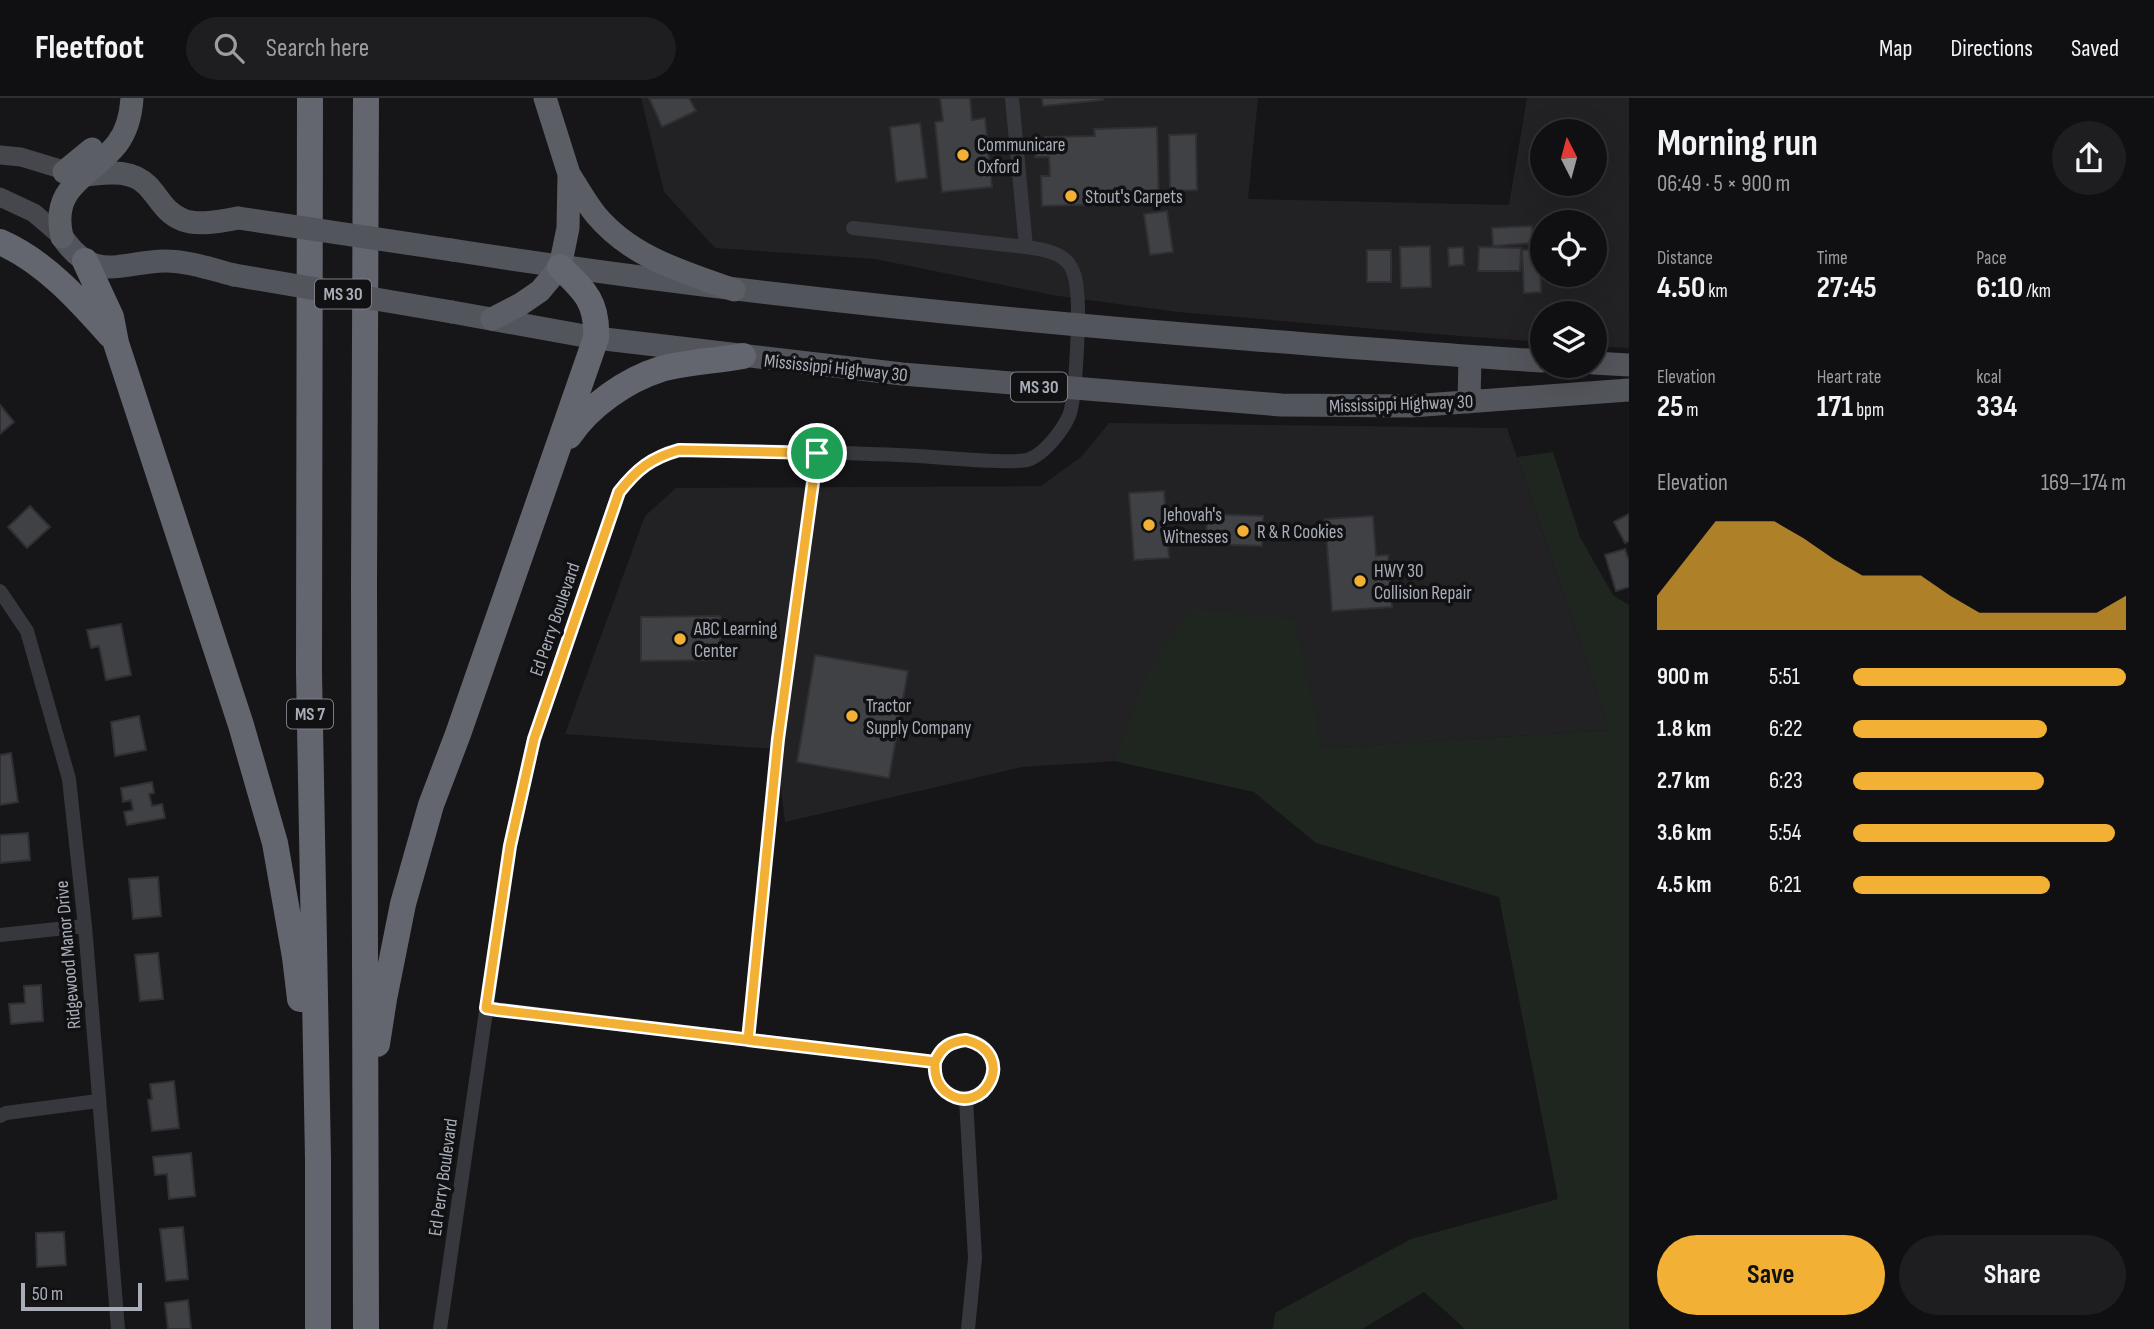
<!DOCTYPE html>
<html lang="en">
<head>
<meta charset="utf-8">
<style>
  body { margin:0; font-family:"Sofia Sans Condensed",sans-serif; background:#1e1e20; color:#f1f3f6; height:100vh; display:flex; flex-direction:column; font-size:26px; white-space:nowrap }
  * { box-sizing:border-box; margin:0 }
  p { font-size:23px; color:#9c9d9f }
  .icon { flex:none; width:38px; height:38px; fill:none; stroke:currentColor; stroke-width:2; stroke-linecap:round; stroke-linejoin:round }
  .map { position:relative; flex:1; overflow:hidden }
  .details { display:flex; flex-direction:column; background:#101012; width:525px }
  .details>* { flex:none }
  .needle { width:46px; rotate:354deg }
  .controls { position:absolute; left:1530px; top:21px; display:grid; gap:14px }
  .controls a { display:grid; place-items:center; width:77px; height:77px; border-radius:50%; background:#101012; box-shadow:0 7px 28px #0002,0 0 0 2px #303032; font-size:35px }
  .scale { position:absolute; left:21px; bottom:18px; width:121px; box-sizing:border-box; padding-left:7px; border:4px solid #a8adb8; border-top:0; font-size:19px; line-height:24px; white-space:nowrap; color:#a8adb8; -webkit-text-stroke:5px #111113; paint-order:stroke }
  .pin { position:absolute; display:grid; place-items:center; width:60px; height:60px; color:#fff; margin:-30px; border:4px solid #fff; border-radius:50%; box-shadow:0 2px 7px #0007 }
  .round { display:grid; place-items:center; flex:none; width:74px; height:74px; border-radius:37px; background:#1e1e20 }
  .summary { display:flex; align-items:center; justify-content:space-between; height:119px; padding:0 28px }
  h1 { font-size:38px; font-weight:700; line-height:52px }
  .figures { display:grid; grid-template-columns:repeat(3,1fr); gap:10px; height:119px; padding:7px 28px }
  .figures div { display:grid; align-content:center }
  .figures b { font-size:30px; font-weight:700 }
  .figures small { font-size:19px; font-weight:400 }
  .figures p { font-size:19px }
  .chart { height:196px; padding:14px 28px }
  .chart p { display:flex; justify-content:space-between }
  .chart svg { width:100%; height:126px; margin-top:7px; fill:#f2b134; opacity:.7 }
  .cta { display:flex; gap:14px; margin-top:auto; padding:14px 28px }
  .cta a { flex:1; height:80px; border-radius:42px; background:#f2b134; color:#111; font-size:28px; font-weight:700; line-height:80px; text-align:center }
  .cta a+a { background:#1e1e20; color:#f1f3f6 }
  ul { padding:0 28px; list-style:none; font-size:23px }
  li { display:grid; grid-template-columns:112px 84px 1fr; align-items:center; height:52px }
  li i { height:18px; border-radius:9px; background:#f2b134 }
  header { display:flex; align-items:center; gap:42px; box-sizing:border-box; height:98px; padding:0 35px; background:#101012; border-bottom:2px solid #303032 }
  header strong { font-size:33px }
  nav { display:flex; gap:38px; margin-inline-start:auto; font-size:24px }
  .search { width:490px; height:63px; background:#1e1e20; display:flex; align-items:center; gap:18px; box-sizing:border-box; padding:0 24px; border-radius:38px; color:#9c9d9f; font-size:26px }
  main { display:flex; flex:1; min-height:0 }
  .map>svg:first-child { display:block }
  .built { fill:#222225; fill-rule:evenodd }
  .green { fill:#1e261f }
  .building { fill:#404145; stroke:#303034; stroke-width:2 }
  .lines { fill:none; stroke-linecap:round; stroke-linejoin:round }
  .service { stroke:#37383d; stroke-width:7 }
  .minor { stroke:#37383d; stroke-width:14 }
  .secondary { stroke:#45474d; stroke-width:19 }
  .primary { stroke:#53555c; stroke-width:23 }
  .trunk { stroke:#5b5e65; stroke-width:23 }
  .motorway { stroke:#63666e; stroke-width:26 }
  .primary-bridge { stroke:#53555c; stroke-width:23 }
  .route-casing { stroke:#fff; stroke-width:14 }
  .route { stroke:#f2b134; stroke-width:9 }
  .poi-dot { fill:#f2b134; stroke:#111113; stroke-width:2.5 }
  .labels { text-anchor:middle; stroke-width:7; stroke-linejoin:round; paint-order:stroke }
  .shield { fill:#111113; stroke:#7b7e86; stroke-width:2 }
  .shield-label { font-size:18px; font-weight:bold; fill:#a8adb8 }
  .poi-label { font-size:19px; fill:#a8adb8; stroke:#111113; text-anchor:start }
  .street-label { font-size:19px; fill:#a8adb8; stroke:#111113 }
</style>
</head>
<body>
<header>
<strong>Fleetfoot</strong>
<div class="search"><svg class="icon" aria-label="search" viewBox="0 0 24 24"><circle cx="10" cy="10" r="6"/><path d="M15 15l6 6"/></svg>Search here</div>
<nav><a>Map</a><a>Directions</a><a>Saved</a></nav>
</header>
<main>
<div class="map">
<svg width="1629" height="1231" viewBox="0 0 1629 1231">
  <rect width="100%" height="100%" fill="#161618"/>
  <path class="built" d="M641 0H1258L1248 101 1509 107 1527 0H1629V250L1594 248V215H1542V244L1434 236 1178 214 1058 198 875 161 715 150 664 94ZM1542 33H1594V86H1542ZM1542 124H1594V177H1542Z
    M1109 325 1507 330 1610 632 1022 669 785 724 776 651 565 636 645 418 676 390 1041 388 1081 359Z"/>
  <path class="green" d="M1553 354 1580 439 1613 497 1629 507V1231H1465L1424 1194 1362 1231H1273L1275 1215 1411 1141 1558 1101 1499 799 1316 745 1254 694 1114 663 1147 576 1190 511 1295 521 1322 650 1610 632 1517 359Z"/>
  <path class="building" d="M649 0H689L696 13 662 29Z
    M940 0H970L972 22 985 20 992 89 942 94 935 24 943 23Z
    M1042 0H1102L1103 2 1043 8Z
    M920 25 927 80 896 84 890 29Z
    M1157 29 1159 105 1042 108 1041 78H1050L1049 59H1035V44H1045V39L1095 38 1094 31Z
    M1196 36 1197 92 1170 93 1169 37Z
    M1167 113 1173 154 1150 157 1144 116Z
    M1532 128 1533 145 1493 148 1492 130Z
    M1430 148 1431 189 1401 190 1400 149Z
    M1463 149 1464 167 1449 168 1448 150Z
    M1479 149 1521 150 1520 173H1478Z
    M1367 152H1391V184H1367Z
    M1522 152H1540L1541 194 1524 195Z
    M0 307 14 324 0 336Z
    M1164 393 1169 460 1134 462 1129 395Z
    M30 408 50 429 27 450 8 429Z
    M1207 416 1263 418 1262 448 1206 446Z
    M1629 416V443L1625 445 1614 424Z
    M1373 418 1376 458 1388 457 1392 509 1332 513 1325 421Z
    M1625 451 1629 463V489L1616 493 1605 457Z
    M720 518V562L641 563V519Z
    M121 526 131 577 106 582 99 548 91 550 87 532Z
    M815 557 908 573 889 680 797 664Z
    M139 618 146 652 115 658 111 624Z
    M11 655 18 704 0 707V657Z
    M152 684 154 695 149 696 152 708 162 706 165 720 127 727 124 714 133 712 131 702 123 704 121 690Z
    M28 735 30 762 0 765V737Z
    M158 779 161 818 133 821 129 781Z
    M158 855 163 901 140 903 135 857Z
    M41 887 43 923 11 926 9 906 25 905 24 888Z
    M174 983 179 1030 152 1033 148 1002 152 1001 150 986Z
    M191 1055 195 1098 169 1101 167 1076 155 1077 153 1059Z
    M183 1129 188 1181 166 1183 160 1131Z
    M64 1134 66 1167 37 1169 36 1135Z
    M188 1202 191 1231H168L165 1205Z"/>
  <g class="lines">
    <path class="service" d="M748 941 778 641 817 355"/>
    <path class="minor" d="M853 130 1026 149
      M0 493 27 533 69 681 85 828 118 1231
      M0 837 85 828
      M486 910 935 964
      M935 971a29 29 0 1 1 58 0a29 29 0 1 1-58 0Z
      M966 1001 975 1160 968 1231
      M0 1018 6 1015 98 1003
      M440 1231 510 748 534 641 619 394C637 371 651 360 679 352 759 353 839 354 919 358 939 359 1016 367 1030 361 1046 354 1062 333 1069 318 1076 300 1078 233 1078 212 1077 167 1072 155 1026 149L1012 0"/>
    <path class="secondary" d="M0 57 21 59 77 76
      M0 99 34 115 62 139"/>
    <path class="primary" d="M85 77C106 75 131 70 148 88 160 101 165 115 183 122 199 128 222 123 238 120
      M62 139C95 186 119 164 165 163 188 163 211 171 234 177
      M452 152C715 193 979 220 1245 241 1344 249 1443 257 1542 263
      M452 214 596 240 902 276 1281 307 1411 308 1629 292
      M1594 265 1629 267
      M1469 304 1470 259"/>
    <path class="trunk" d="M64 74 92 51
      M569 76C578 90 586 105 596 117 632 160 684 174 734 192
      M62 139C50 87 90 80 117 46 127 33 131 16 132 0
      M492 221 521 206 540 193 560 169 568 130 569 76 545 0"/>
    <path class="motorway" d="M310 0 309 574 318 1061V1231
      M0 144C44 163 79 202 110 237
      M85 163 111 219 116 245 241 627 275 745 295 859 300 901
      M569 338C589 308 626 282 661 271 687 264 716 263 743 258
      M377 946 384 901 403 806 431 707 458 636 596 240C598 204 584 192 560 169
      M366 1231 364 486 366 0"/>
    <path class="primary-bridge" d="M238 120 452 152
      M234 177 452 214"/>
  </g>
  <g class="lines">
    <defs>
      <path id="route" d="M817 355 679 352C651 360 637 371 619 394L534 641 510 748 486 910 498 912C644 929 790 947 935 964 941 949 950 944 966 942 1020 955 983 1022 946 994 936 986 934 976 935 964L748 942 778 641 817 355"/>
    </defs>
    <use href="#route" class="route-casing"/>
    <use href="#route" class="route"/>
  </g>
  <g class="poi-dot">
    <circle cx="963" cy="57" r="7"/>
    <circle cx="1071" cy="98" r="7"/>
    <circle cx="1149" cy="427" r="7"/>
    <circle cx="1243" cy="433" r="7"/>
    <circle cx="1360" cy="483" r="7"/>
    <circle cx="680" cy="541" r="7"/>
    <circle cx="852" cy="618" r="7"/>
  </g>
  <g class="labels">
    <g class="shield">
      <rect x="315" y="181.5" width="56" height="29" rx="5"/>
      <rect x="1011" y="274.5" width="56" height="29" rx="5"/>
      <rect x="287" y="601.5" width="46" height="29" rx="5"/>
    </g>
    <g class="shield-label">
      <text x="343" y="202">MS 30</text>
      <text x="1039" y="295">MS 30</text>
      <text x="310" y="622">MS 7</text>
    </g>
    <g class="poi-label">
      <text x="977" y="53">Communicare<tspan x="977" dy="22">Oxford</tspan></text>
      <text x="1085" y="105">Stout's Carpets</text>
      <text x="1163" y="423">Jehovah's<tspan x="1163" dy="22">Witnesses</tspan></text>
      <text x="1257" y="440">R &amp; R Cookies</text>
      <text x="1374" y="479">HWY 30<tspan x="1374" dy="22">Collision Repair</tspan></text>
      <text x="694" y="537">ABC Learning<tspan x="694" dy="22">Center</tspan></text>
      <text x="866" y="614">Tractor<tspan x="866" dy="22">Supply Company</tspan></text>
    </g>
    <g class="street-label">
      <text transform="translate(836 269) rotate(6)" y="7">Mississippi Highway 30</text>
      <text transform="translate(1401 305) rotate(-2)" y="7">Mississippi Highway 30</text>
      <text transform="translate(554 521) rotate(-71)" y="7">Ed Perry Boulevard</text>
      <text transform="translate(67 857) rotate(-95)" y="7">Ridgewood Manor Drive</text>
      <text transform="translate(442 1079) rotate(-82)" y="7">Ed Perry Boulevard</text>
    </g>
  </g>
</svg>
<div class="controls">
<a><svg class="needle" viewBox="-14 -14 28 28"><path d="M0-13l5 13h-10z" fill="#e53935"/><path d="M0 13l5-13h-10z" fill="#9c9d9f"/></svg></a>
<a><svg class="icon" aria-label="locate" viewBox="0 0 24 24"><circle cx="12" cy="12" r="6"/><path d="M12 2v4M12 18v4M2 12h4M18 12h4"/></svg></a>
<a><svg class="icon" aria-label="layers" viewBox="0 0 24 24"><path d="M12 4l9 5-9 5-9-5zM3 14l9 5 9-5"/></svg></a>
</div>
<div class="scale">50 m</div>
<div class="pin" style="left:817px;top:355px;background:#1e9e55"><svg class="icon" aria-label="arrive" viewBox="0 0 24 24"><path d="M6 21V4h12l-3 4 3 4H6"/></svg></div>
</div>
<section class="details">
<div class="summary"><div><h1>Morning run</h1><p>06:49 · 5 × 900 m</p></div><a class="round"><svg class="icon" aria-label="share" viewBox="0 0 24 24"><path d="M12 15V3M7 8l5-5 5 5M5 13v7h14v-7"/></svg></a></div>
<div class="figures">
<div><p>Distance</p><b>4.50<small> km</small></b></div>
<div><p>Time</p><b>27:45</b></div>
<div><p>Pace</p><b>6:10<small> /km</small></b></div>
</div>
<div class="figures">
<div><p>Elevation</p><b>25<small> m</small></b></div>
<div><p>Heart rate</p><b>171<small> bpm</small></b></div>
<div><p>kcal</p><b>334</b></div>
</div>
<div class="chart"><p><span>Elevation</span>169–174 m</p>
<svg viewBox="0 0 160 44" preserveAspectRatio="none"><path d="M0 44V32L10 19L20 6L30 6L40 6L50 12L60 19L70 25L80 25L90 25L100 32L110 38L120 38L130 38L140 38L150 38L160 32V44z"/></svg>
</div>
<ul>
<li><b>900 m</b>5:51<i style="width:100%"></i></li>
<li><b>1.8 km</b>6:22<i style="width:71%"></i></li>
<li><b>2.7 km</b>6:23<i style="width:70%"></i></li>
<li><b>3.6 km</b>5:54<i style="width:96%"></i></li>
<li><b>4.5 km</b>6:21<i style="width:72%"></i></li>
</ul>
<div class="cta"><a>Save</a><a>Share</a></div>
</section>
</main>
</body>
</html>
